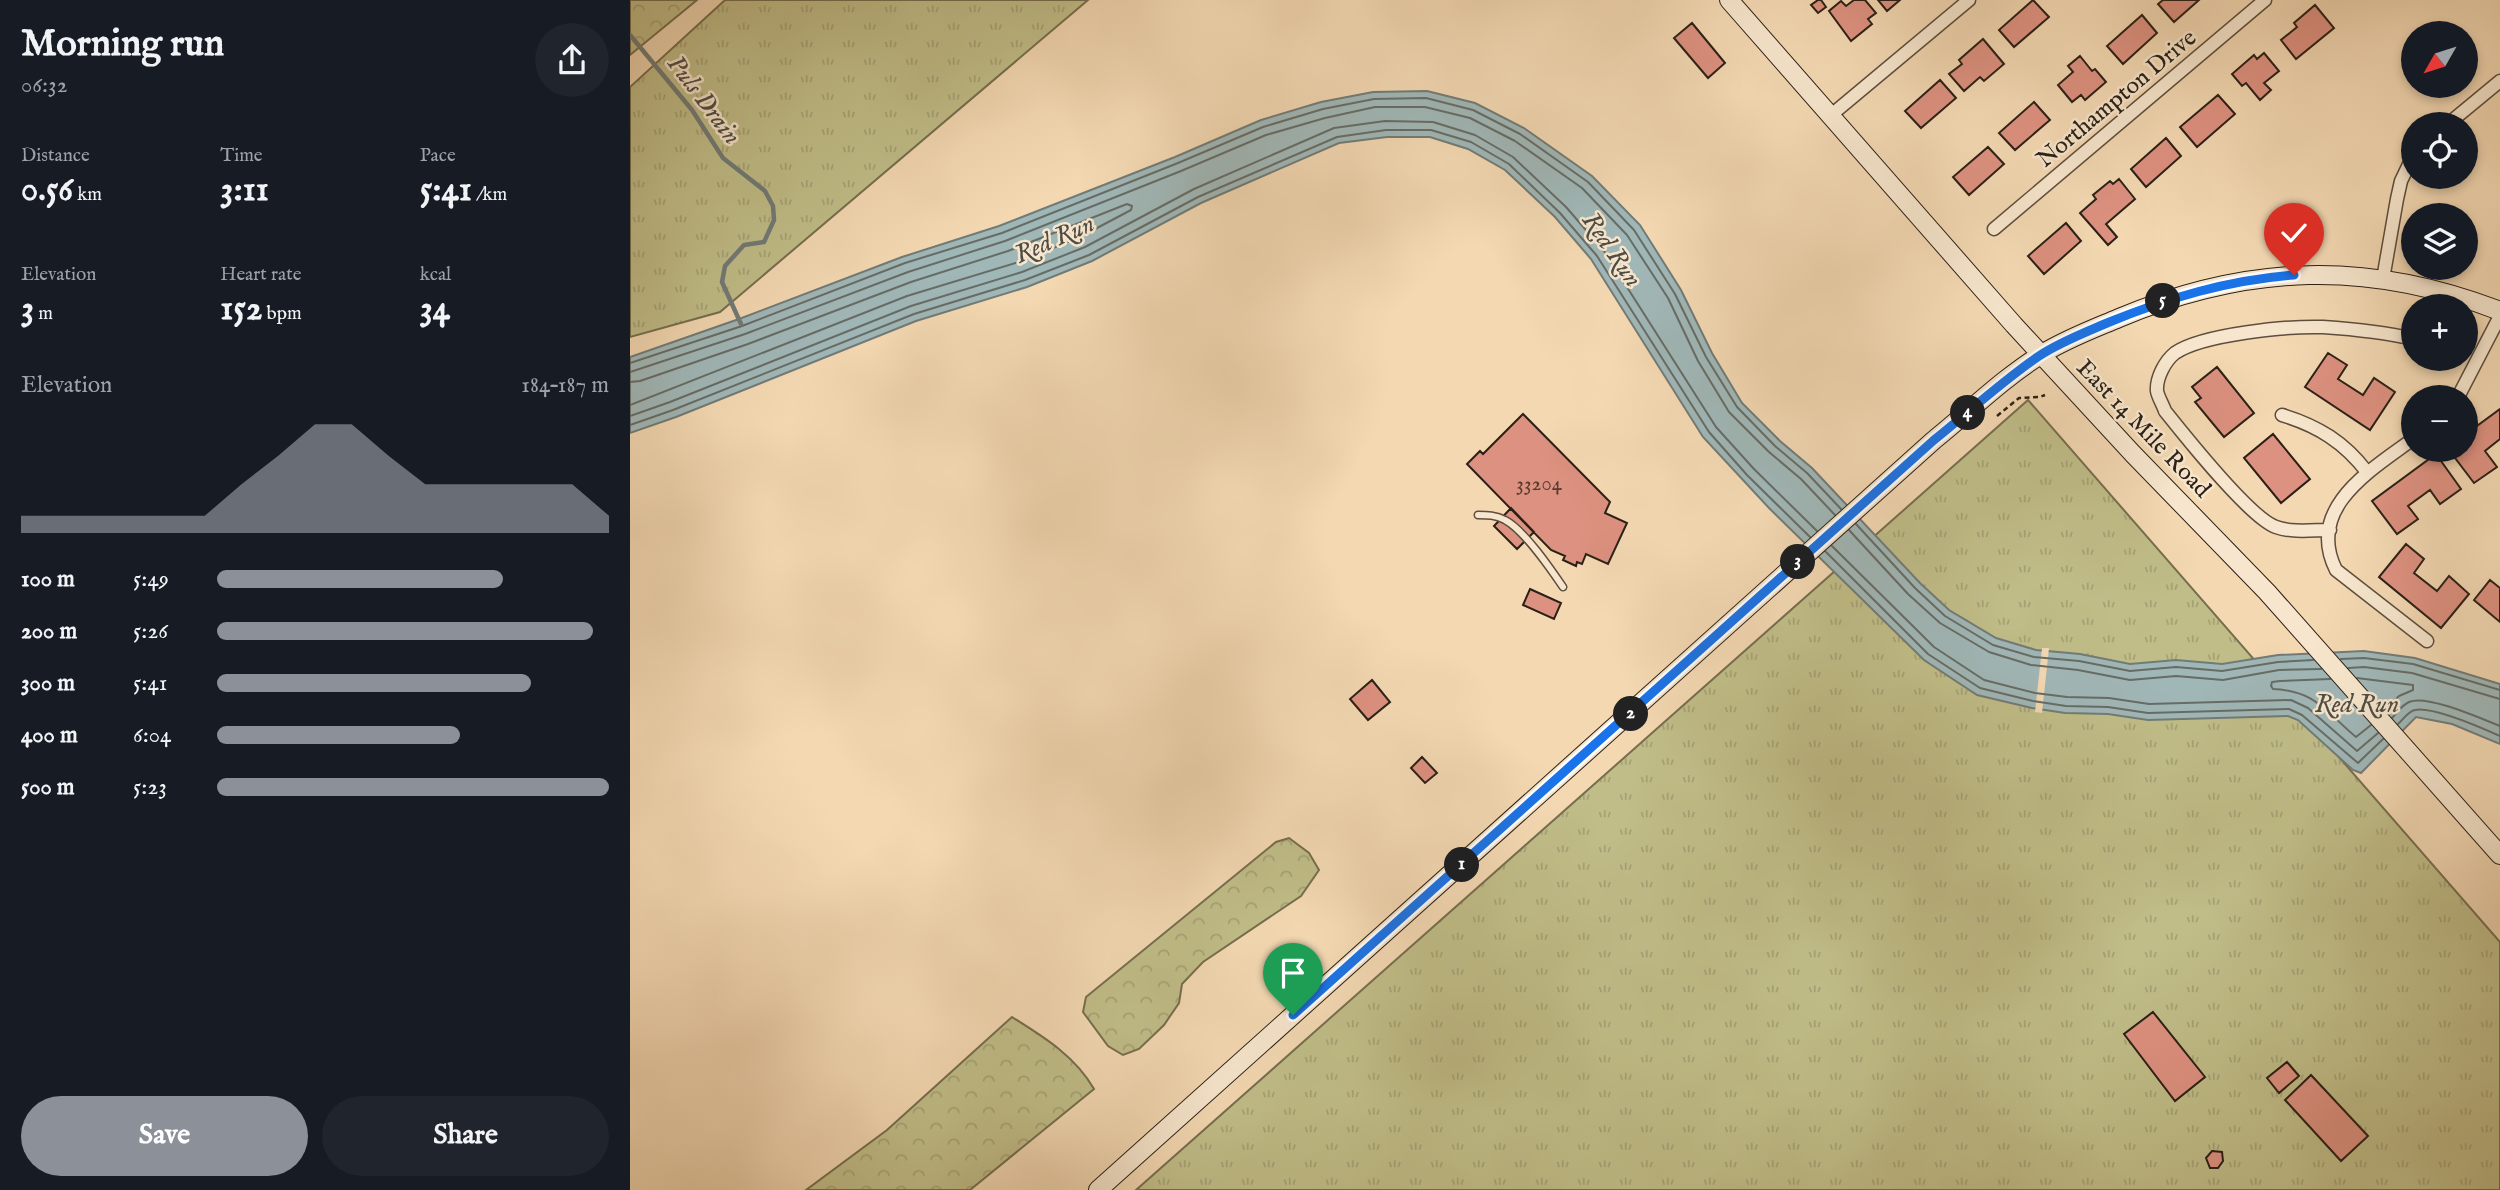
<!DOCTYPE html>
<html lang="en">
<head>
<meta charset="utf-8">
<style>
  body { margin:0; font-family:"IM FELL English",serif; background:#20242c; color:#f1f3f6; height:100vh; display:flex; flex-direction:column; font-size:26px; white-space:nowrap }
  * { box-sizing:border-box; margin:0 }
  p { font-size:23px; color:#9ea1a6 }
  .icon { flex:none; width:38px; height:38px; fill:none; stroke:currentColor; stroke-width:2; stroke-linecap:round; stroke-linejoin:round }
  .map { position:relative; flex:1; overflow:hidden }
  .side { display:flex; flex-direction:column; background:#171b24; width:630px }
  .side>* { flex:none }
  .needle { width:46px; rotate:231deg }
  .fabs { position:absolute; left:1771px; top:21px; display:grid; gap:14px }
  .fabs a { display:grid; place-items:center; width:77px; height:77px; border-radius:50%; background:#171b24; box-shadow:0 4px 10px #0003; font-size:35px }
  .pin { position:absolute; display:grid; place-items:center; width:60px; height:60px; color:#fff; margin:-72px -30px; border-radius:50% 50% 50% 0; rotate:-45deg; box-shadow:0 0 7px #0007 }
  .pin .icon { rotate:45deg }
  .km { position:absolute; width:35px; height:35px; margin:-18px; border-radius:50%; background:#222; color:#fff; font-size:19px; line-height:35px; text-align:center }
  .round { display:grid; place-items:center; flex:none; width:74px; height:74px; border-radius:37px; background:#20242c }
  .head { display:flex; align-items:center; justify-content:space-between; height:119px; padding:0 21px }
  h1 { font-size:38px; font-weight:800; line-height:52px }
  .figures { display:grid; grid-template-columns:repeat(3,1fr); gap:10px; height:119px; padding:7px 21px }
  .figures div { display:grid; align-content:center }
  .figures b { font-size:35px; font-weight:800 }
  .figures small { font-size:19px; font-weight:400 }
  .figures p { font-size:19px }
  .chart { height:196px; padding:14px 21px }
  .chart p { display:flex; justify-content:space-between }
  .chart svg { width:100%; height:126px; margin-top:7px; fill:#8c9099; opacity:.7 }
  .button { display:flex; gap:14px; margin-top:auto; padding:14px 21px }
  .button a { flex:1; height:80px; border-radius:42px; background:#8c9099; color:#fff; font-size:28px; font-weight:800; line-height:80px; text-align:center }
  .button a+a { background:#20242c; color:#f1f3f6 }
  ul { padding:0 21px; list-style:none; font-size:23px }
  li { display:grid; grid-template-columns:112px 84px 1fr; align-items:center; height:52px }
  li i { height:18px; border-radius:9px; background:#8c9099 }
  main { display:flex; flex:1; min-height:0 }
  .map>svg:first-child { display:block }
  .grass { fill:url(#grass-tufts); stroke:#766e4f; stroke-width:2 }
  .forest { fill:url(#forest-crowns); stroke:#766e4f; stroke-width:2 }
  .water { fill:#a0b7b7; stroke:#717b77; stroke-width:2 }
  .pier { fill:#f3d8b2 }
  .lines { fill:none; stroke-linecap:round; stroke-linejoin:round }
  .shore { stroke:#666c66; stroke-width:2 }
  .stream { stroke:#717b77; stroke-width:4.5 }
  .building { fill:#dd9180; stroke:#2b2016; stroke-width:2 }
  .lane-casing { stroke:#5d4e3d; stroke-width:9 }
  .street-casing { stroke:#5d4e3d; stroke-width:15 }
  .secondary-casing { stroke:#2b2016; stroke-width:20 }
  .path { stroke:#2b2016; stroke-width:2.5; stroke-dasharray:5 3.5; stroke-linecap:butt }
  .lane { stroke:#f7e6cd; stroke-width:6 }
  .street { stroke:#f7e6cd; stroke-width:12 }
  .secondary { stroke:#f7e6cd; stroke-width:18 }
  .route-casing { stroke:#fff; stroke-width:14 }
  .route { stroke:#1a73e8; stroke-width:9 }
  .labels { text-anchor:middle; stroke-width:5; stroke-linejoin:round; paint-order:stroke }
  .number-label { font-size:21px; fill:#583c30 }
  .street-label { font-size:24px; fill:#2b2016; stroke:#f7e6cd }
  .water-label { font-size:26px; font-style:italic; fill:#4e4d46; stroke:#f7e6cd }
</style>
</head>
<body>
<main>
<section class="side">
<div class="head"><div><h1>Morning run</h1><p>06:32</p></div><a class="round"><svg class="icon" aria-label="share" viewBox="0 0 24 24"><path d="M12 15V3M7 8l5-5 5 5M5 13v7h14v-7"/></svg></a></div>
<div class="figures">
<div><p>Distance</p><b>0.56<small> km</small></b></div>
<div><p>Time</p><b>3:11</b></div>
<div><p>Pace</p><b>5:41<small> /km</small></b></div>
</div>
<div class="figures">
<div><p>Elevation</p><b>3<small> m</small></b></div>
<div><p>Heart rate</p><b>152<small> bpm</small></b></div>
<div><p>kcal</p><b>34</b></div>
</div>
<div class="chart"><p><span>Elevation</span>184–187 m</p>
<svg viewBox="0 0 160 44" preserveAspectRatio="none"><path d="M0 44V38L10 38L20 38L30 38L40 38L50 38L60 27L70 17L80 6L90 6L100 17L110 27L120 27L130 27L140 27L150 27L160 38V44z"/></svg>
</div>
<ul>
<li><b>100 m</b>5:49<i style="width:73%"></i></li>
<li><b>200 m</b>5:26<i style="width:96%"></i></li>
<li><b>300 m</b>5:41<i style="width:80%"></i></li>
<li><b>400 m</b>6:04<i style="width:62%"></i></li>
<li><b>500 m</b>5:23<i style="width:100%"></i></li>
</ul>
<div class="button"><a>Save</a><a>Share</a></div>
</section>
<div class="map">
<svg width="1870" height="1190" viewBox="0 0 1870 1190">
  <defs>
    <pattern id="grass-tufts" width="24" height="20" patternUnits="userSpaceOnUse" patternTransform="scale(1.75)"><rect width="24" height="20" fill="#c0bd88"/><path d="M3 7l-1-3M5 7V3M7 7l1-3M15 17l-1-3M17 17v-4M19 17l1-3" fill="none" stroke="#a5a275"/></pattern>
    <pattern id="forest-crowns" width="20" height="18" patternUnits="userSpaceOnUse" patternTransform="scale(1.75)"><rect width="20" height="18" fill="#c0bd88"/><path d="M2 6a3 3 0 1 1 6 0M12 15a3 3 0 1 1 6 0" fill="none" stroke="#a5a275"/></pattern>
  </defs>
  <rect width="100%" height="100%" fill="#f3d8b2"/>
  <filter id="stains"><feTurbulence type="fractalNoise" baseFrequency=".00286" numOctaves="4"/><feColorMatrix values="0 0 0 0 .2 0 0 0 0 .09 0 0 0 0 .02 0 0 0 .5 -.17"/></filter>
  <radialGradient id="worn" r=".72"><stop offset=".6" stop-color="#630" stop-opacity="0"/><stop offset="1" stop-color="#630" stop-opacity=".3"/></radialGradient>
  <path class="grass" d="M95 0H458L90 312 0 337V87Z
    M1398 400 1870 942V1190H506Z"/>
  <path class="forest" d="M0 0H67L0 55Z
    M659 838 679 853 689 870 671 896 573 962 552 984 549 1003 534 1025 509 1049 493 1055 478 1046 453 1012 456 997 646 842Z
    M382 1017C414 1037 445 1056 464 1089L340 1190H176L257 1130Z"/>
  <path class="water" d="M797 91 845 103 894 128 962 176 1010 225 1051 290 1082 353 1112 403 1150 441 1182 468 1290 583 1319 610 1366 638 1406 650 1450 654 1500 664 1546 660 1592 664 1648 655 1734 651 1785 658 1870 684V744L1822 724 1786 717 1731 773 1723 770 1668 720 1658 716 1518 720 1478 714 1435 713 1402 708 1347 695 1294 660 1139 508 1073 437 961 259 925 217 875 170 838 149 800 137H757L709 143 571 203 462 261 397 287 286 321 46 417 0 433V357L109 319 272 257 369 226 545 157 631 120 691 102 743 92Z"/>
  <path class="pier" d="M1412 648H1419L1412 713 1405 712Z"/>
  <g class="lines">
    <path class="shore" d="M0 363 112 326 275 263 372 233 548 163 633 127 693 109 744 99 796 98 843 110 890 134 958 182 1004 230 1045 294 1076 357 1107 407 1145 446 1177 473 1211 509
      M0 372 115 334 278 272 375 241 551 171 636 135 695 118 745 107H795L840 118 885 141 952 188 997 235 1038 298 1068 361 1099 412 1139 452 1171 479 1205 515
      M0 382 10 381 118 344 281 282 378 251 497 204 502 206 501 210 450 237 389 262 277 296 0 405
      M0 416 40 402 281 306 392 272 455 247 564 189 704 128 755 121 803 122 845 135 883 157 936 207 974 251 1086 427 1124 469 1187 531
      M0 425 43 410 284 314 395 280 459 255 568 197 707 137 756 130H801L841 142 879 164 930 213 967 256 1079 432 1117 475 1180 537
      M1226 524 1285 588 1315 616 1363 645 1404 657 1449 661 1500 671 1546 667 1592 671 1648 662 1683 660
      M1219 530 1278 594 1310 623 1359 652 1401 665 1448 670 1500 680 1546 676 1593 680 1649 670 1691 669
      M1202 546 1304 647 1354 680 1405 693 1437 697 1479 698 1519 704 1661 700 1678 708 1727 751 1748 733
      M1195 551 1298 654 1350 688 1403 701 1436 706 1478 707 1518 713 1659 709 1672 715 1728 763 1753 739
      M1711 659 1734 658 1783 664 1870 690
      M1718 668 1734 667 1782 673 1870 699
      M1727 678 1783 685V690L1769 696 1755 710
      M1700 679 1650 681 1642 682 1641 686 1643 689C1686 691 1696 712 1726 737L1741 725
      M1762 718C1767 713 1772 705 1779 702 1797 694 1852 719 1870 726
      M1768 724C1773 720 1778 711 1785 710 1803 706 1852 728 1870 736"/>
    <path class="stream" d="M0 35 62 110 93 158 135 191 143 206 144 220 134 242 114 245 95 266 92 282 111 324"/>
  </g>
  <path class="building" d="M1188 0H1191L1196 7 1188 13 1181 5Z
    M1224 0H1235L1246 13 1238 19 1242 24 1221 41 1199 11 1211 1 1216 6Z
    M1248 0H1270L1257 11Z
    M1403 0 1419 17 1384 47 1369 30Z
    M1533 0H1569L1544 22 1528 4Z
    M1685 5 1704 28 1666 59 1651 40 1667 27 1664 23Z
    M1512 15 1527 33 1493 64 1477 46Z
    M1062 23 1095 63 1078 78 1044 38Z
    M1353 39 1374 64 1354 81 1350 77 1334 91 1319 74 1332 64 1329 60Z
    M1634 53 1649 71 1634 83 1641 90 1630 100 1616 83 1612 86 1602 74 1624 55 1627 59Z
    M1450 56 1462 71 1465 69 1476 82 1455 100 1451 95 1442 102 1428 85 1443 72 1438 66Z
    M1310 80 1326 98 1291 128 1275 111Z
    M1588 95 1605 114 1567 147 1550 127Z
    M1404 102 1420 120 1385 150 1369 133Z
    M1536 138 1551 156 1516 187 1501 169Z
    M1358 147 1374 164 1339 195 1323 177Z
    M1489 179 1505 199 1476 224 1487 237 1478 245 1450 213 1466 199 1463 195 1480 181 1483 184Z
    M1436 223 1451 241 1414 274 1398 256Z
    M1698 353 1717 365 1708 379 1733 395 1744 378 1765 392 1740 430 1675 387Z
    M1587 367 1624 413 1594 437 1565 402 1571 398 1562 387Z
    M1870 409V439L1855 451 1867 467 1844 483 1819 450H1836V434Z
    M893 414 980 502 975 513 997 523 978 564 956 554 952 564 947 562 946 566 933 560 935 556 921 550 837 464 850 451 853 454Z
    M1643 434 1680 479 1651 503 1614 458Z
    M1806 454 1831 489 1810 504 1800 490 1778 506 1788 519 1767 534 1742 501Z
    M881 508 904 532 887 549 864 526Z
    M1776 544 1794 559 1784 573 1807 591 1819 576 1839 594 1811 628 1749 577Z
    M1860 580 1870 588V622L1844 600Z
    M900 589 931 603 924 619 893 605Z
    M742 680 760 702 738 720 720 699Z
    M792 757 807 773 795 783 781 768Z
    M1523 1012 1575 1077 1545 1101 1494 1034Z
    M1657 1062 1669 1076 1649 1093 1637 1078Z
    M1681 1075 1738 1136 1711 1161 1655 1100Z
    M1582 1151 1592 1152 1593 1161 1588 1168H1580L1576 1158Z"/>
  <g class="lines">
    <defs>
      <path id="lane" d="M848 515C857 515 866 515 875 520 894 530 920 568 933 587"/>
      <path id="street" d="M1200 116 1339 0
        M1818 124 1870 81
        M1364 229 1635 0
        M1753 279 1767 199 1771 181 1783 156
        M1828 397 1870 316
        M1652 415C1688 426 1714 442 1737 472
        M1783 439C1741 470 1675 508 1706 570L1797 641
        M1700 530C1683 530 1663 533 1646 527 1620 518 1555 436 1535 411 1533 405 1528 397 1527 391 1526 378 1535 361 1545 353 1573 334 1658 326 1693 327 1723 329 1754 332 1783 339"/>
      <path id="secondary" d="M1099 0 1384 325 1503 454 1637 592 1870 855
        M468 1190 1304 440C1339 412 1373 378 1412 354 1436 339 1463 329 1489 318 1619 264 1738 260 1870 311"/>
    </defs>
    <use href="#lane" class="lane-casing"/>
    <use href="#street" class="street-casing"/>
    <use href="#secondary" class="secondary-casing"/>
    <path class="path" d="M1367 416 1389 398 1410 397 1415 395"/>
    <use href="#lane" class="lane"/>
    <use href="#street" class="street"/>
    <use href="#secondary" class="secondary"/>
  </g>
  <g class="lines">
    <defs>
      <path id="route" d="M663 1015 1304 440C1339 412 1372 381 1409 356 1430 342 1454 333 1477 323 1538 298 1598 280 1664 275"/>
    </defs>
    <use href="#route" class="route-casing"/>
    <use href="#route" class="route"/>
  </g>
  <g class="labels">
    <g class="number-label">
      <text x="909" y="490">33204</text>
    </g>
    <g class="street-label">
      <text transform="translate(1486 98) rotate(-40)" y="8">Northampton Drive</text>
      <text transform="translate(1514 428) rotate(46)" y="8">East 14 Mile Road</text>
    </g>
    <g class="water-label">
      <text transform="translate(75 99) rotate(53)" y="9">Puls Drain</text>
      <text transform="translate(424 238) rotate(-24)" y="9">Red Run</text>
      <text transform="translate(983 249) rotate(55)" y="9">Red Run</text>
      <text x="1727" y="712">Red Run</text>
    </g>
  </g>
  <rect width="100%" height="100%" filter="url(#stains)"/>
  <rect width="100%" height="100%" fill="url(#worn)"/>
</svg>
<div class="fabs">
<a><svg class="needle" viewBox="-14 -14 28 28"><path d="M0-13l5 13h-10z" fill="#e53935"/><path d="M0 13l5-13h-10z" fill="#9ea1a6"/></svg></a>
<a><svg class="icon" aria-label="locate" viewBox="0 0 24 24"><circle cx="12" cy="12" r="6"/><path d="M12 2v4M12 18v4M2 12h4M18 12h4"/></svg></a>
<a><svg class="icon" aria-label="layers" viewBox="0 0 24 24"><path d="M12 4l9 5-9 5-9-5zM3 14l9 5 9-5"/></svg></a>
<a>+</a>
<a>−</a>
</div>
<div class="pin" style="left:663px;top:1015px;background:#1e9e55"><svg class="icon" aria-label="arrive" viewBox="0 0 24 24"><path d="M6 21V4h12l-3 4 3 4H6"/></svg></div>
<div class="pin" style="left:1664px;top:275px;background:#d93025"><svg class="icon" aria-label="check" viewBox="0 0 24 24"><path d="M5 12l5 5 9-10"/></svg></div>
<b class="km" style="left:832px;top:865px">1</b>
<b class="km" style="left:1001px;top:714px">2</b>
<b class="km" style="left:1168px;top:562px">3</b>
<b class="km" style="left:1338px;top:413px">4</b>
<b class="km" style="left:1533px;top:301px">5</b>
</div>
</main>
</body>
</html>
